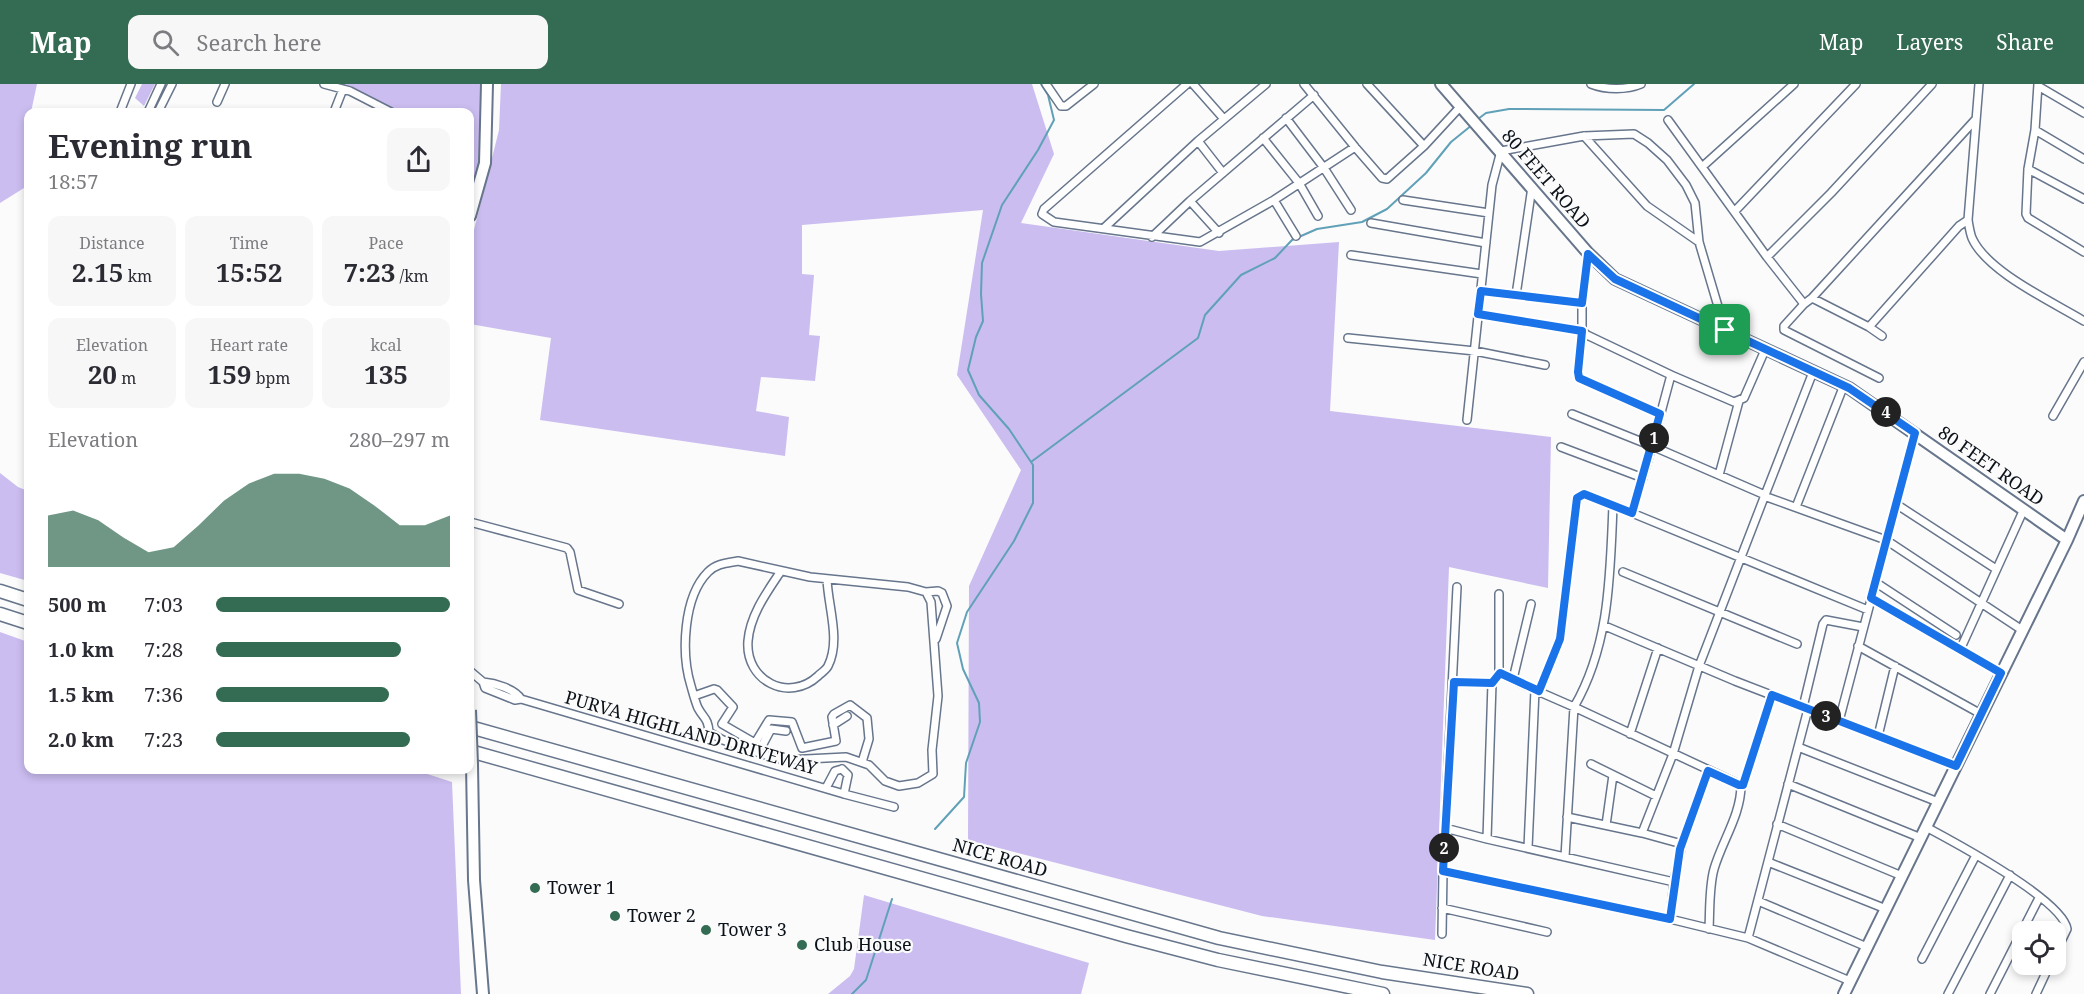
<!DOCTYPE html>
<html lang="en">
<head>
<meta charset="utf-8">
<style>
  body { margin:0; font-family:"Noto Serif",serif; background:#f7f7f7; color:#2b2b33; height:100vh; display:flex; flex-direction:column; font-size:22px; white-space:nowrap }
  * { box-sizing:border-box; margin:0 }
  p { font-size:20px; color:#7c7c81 }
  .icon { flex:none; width:33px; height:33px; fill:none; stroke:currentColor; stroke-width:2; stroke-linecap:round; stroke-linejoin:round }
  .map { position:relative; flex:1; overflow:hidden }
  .drawer { position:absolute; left:24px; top:24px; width:450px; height:666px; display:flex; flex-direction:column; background:#fff; border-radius:12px; box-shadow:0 3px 9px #0003 }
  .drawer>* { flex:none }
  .tools { position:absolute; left:2012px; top:837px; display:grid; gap:12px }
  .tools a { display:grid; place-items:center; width:54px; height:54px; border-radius:12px; background:#fff; box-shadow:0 3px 9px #0003; font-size:30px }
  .pin { position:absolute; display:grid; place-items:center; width:51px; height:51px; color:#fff; margin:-26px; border-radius:12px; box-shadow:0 3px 9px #0006 }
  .km { position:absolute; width:30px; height:30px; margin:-15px; border-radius:50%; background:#222; color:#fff; font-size:16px; line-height:30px; text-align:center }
  .round { display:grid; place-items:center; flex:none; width:63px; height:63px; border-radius:12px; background:#f7f7f7 }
  .overview { display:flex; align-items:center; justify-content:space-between; height:102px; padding:0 24px }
  h1 { font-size:33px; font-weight:700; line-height:45px }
  .stats { display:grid; grid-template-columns:repeat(3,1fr); gap:9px; height:102px; padding:6px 24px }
  .stats div { display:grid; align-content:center; border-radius:12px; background:#f7f7f7; text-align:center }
  .stats b { font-size:26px; font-weight:700 }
  .stats small { font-size:16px; font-weight:400 }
  .stats p { font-size:16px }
  .chart { height:168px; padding:12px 24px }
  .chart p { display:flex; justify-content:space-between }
  .chart svg { width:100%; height:108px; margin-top:6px; fill:#346b53; opacity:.7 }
  ul { padding:0 24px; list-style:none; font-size:20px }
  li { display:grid; grid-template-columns:96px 72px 1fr; align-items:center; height:45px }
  li i { height:15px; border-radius:8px; background:#346b53 }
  header { display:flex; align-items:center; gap:36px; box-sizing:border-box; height:84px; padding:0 30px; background:#346b53; color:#fff }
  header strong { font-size:28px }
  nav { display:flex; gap:33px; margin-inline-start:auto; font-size:21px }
  .search { width:420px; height:54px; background:#f7f7f7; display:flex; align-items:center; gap:15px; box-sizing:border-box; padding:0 21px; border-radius:12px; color:#7c7c81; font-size:22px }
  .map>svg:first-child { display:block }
  .green { fill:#cbbdf0 }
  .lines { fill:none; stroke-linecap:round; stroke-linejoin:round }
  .stream { stroke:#60a1b8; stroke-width:2 }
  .street-casing { stroke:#67768c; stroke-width:10 }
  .secondary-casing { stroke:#67768c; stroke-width:14 }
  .highway-casing { stroke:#67768c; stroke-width:15 }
  .street { stroke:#fff; stroke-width:7 }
  .secondary { stroke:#fff; stroke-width:10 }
  .highway { stroke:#fff; stroke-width:12 }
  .secondary-bridge-casing { stroke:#67768c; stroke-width:14; stroke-linecap:butt }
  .secondary-bridge { stroke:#fff; stroke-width:10 }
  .route-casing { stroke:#fff; stroke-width:12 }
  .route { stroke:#1a73e8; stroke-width:8 }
  .poi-dot { fill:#346b53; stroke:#fbfbfb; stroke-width:2 }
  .labels { text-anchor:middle; stroke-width:4.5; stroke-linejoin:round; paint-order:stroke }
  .street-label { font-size:18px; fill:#0c121a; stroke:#fbfbfb }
  .poi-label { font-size:18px; fill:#0c121a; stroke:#fbfbfb; text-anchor:start }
</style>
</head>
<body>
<header>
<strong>Map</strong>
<div class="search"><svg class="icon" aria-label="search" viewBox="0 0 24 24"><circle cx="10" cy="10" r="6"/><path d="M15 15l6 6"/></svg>Search here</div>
<nav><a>Map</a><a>Layers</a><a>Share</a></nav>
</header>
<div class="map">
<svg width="2084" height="910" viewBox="0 0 2084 910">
  <rect width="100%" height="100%" fill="#fbfbfb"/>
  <path class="green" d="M0 0H37L31 28H28L24 104 0 119Z
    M142 0H155L144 22 135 14Z
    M342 0H486V66L470 121V28H398Z
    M501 0H1032L1054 70 1021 139 1219 167 1339 158 1330 327 1551 353 1548 504 1449 483 1435 856 1262 832 968 756 969 502 1021 386 957 291 983 126 802 141V190L814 191 809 251 820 252 815 297 761 293 756 327 789 333 785 372 540 336 551 254 470 240V162L499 46Z
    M0 389 18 403 28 407V497L0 489Z
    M0 548 28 558V686H415L452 698 461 910H0Z
    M864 811 1089 879 1081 910H828L850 892 854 885Z"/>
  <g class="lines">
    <path class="stream" d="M1478 35 1486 29 1509 25 1664 26 1694 0
      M1031 378 1198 254 1205 231 1241 191 1275 174 1292 156 1317 145 1362 138 1387 125 1426 89 1451 58 1472 41
      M935 745 964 713 966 679 980 638 979 619 963 585 957 559 967 528 1014 457 1033 419V381L1009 345 979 311 968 286 976 253 983 237 981 210 982 179 1002 121 1038 66 1054 36 1048 11 1041 0
      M852 910 866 896 892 815"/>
    <defs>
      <path id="street" d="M324 0 350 7 391 28
        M1046 0 1061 22H1066L1094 0
        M1187 0 1044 125 1042 130 1054 138 1200 158 1274 116 1355 63 1382 94 1387 95 1424 62 1460 23
        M1193 0 1224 35
        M1304 0 1355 63
        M1367 0 1424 62
        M1591 0C1606 6 1627 6 1641 0
        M2038 0 2035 46 2028 85 2026 130 2028 134 2084 168
        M2038 2 2084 29
        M217 18 225 0
        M120 28 131 0
        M148 28 161 0
        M158 28 172 0
        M334 28 343 5
        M1286 34 1324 84 1351 126
        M1668 36 1767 173 1804 220 1812 214 1869 243 1959 142 1968 136C1969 142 1970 149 1972 154 1987 188 2053 218 2084 237
        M2035 46 2084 75
        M1584 52 1647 122 1699 158
        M1263 54 1299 99 1318 132
        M1198 57 1223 89
        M1702 83 1794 0
        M2028 85 2084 115
        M1274 116 1296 152
        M1403 116 1489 129
        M1190 117 1219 149
        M1735 127 1856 0
        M1968 136 1979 0
        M1371 139 1486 159
        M1104 144 1198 57 1266 0
        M1152 153 1190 117 1314 11
        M1351 171 1482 190
        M1767 173 1831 109 1932 0
        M1481 207 1516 211 1532 103
        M1516 211 1582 219
        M1812 214 1975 36
        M1804 220 1784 242V246L1879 294
        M1478 230 1582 247 1578 288 1579 294 1660 330
        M1869 243 1882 252
        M1348 254 1475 267 1545 281
        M1813 288 1765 411 1652 362 1632 429 1868 526
        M1671 291 1734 318 1744 314 1765 266
        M1572 330 1652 362 1671 291 1587 251 1582 247V219L1588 169
        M2053 332 2084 278
        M1467 336 1492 101 1501 67 1584 52 1634 50 1648 59 1667 76 1686 101 1695 119 1699 158 1725 246
        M1915 349 1839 637 1956 682
        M1561 363 1643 394
        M1719 391 1739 317
        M1764 412 1886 456 2022 546
        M1896 420 1996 485
        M1613 422C1610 491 1610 561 1574 623L1741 701H1743L1772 611
        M1796 423 1844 301
        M470 438 567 464 570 468 578 506 619 520
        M738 477 810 493 908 503 926 508 931 518 938 612 932 666 933 690 918 699 899 702 885 697 869 681 846 673 786 676 771 673 723 656 709 648C708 634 704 635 698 624 695 617 693 609 691 602 681 570 683 513 708 488 717 479 728 479 738 477Z
        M781 487C767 508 750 531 748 557 745 597 789 619 818 592 821 589 826 586 828 582 841 556 828 523 827 495
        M1623 488 1797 560
        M1875 498 1956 551
        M1457 503 1443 787 1670 835 1748 854 1850 897
        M926 508 938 507 942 509 947 522 936 555
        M1871 514 2001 589
        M1605 542 1735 597 1839 637
        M1858 562 1981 630
        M1960 566 2024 425
        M470 587 483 598 485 604 515 616 521 615C515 605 495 599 483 598
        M1499 589 1535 606 1528 764
        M1513 595 1531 520
        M1453 598 1492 599 1499 589V510
        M1535 606 1574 623 1565 773
        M1539 607 1560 555 1577 414 1584 410 1632 429
        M694 612 714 605 717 606 733 623 722 640 755 659 769 636 792 638 802 664 836 657 832 633 834 630 850 621 867 634 869 655 862 678
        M521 615 844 710 894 723
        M1803 623 1823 540 1826 536 1863 543
        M833 641 847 632
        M1630 650 1658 564
        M1878 652 1895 582
        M755 659 762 662 771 645 786 647
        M1798 663 1938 718
        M1591 680 1656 712
        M842 685 848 691 844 710
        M1788 700 1921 754
        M826 704 835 687 842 685
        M1567 733 1642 749 1682 760 1674 798
        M1777 740 1902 792
        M1606 741 1613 691
        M1926 743C1954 758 2063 816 2067 845L2055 870
        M1445 744 1487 755 1492 599
        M1642 749 1673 670 1699 582 1765 411
        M1487 755 1674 798 1670 835
        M1682 760 1708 687
        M1768 778 1886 825
        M1758 817 1867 863
        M1442 824 1547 848
        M1709 845C1710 825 1709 803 1714 785 1722 757 1741 731 1741 701
        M1442 850 1443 787
        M1748 854 1808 625
        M1922 875 1976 771
        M1948 910 2010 791
        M1990 910 2039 814
        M2036 910 2050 880"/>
      <path id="secondary" d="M1441 0 1588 169 1615 195 1849 304 2067 456
        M470 132 485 79 487 0
        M472 681 474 796 483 910
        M1844 910 2067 456 2084 417"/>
      <path id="highway" d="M0 507 28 516
        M0 530 28 539
        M470 643 1219 854 1382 888 1527 910
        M470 667 1126 852 1218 876 1383 910"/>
    </defs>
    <use href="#street" class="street-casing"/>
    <use href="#secondary" class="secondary-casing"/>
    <use href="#highway" class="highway-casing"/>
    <use href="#street" class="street"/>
    <use href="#secondary" class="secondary"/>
    <use href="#highway" class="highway"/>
    <defs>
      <path id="secondary-bridge" d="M470 626 472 681"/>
    </defs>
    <use href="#secondary-bridge" class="secondary-bridge-casing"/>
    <use href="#secondary-bridge" class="secondary-bridge"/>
  </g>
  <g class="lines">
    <defs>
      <path id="route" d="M1588 170 1615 195 1849 304 1915 349 1871 514 2001 589 1956 682 1772 611 1743 701H1739L1708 687 1680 765 1670 835 1443 787 1454 598 1492 599 1500 589 1539 607 1560 555 1577 414 1584 410 1632 429 1660 330 1579 294 1578 288 1582 247 1478 230 1481 207 1582 219Z"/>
    </defs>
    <use href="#route" class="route-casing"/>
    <use href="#route" class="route"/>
  </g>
  <g class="poi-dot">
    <circle cx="535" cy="804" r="6"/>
    <circle cx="615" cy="832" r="6"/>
    <circle cx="706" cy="846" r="6"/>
    <circle cx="802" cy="861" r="6"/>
  </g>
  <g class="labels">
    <g class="street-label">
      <text transform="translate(1546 95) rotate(49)" y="6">80 FEET ROAD</text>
      <text transform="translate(1991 382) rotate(35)" y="6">80 FEET ROAD</text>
      <text transform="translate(691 649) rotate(16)" y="6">PURVA HIGHLAND DRIVEWAY</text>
      <text transform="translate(1000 774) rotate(16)" y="6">NICE ROAD</text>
      <text transform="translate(1471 883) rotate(9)" y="6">NICE ROAD</text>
    </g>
    <g class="poi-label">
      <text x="547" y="810">Tower 1</text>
      <text x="627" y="838">Tower 2</text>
      <text x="718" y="852">Tower 3</text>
      <text x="814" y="867">Club House</text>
    </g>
  </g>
</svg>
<div class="tools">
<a><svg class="icon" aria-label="locate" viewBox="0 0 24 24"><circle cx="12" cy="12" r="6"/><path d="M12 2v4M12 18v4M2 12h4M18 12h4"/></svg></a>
</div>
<div class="pin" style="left:1725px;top:246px;background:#1e9e55"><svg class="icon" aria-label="arrive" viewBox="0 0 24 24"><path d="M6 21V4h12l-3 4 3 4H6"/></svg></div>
<b class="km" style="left:1654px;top:354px">1</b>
<b class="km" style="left:1444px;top:764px">2</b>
<b class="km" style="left:1826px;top:632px">3</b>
<b class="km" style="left:1886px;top:328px">4</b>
<section class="drawer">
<div class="overview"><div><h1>Evening run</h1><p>18:57</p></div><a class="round"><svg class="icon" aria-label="share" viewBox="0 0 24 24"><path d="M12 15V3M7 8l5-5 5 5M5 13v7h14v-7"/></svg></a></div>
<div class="stats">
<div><p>Distance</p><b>2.15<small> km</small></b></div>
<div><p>Time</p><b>15:52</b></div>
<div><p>Pace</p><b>7:23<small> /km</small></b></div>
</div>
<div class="stats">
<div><p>Elevation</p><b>20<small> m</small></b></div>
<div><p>Heart rate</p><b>159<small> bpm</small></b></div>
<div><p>kcal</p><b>135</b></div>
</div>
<div class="chart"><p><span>Elevation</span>280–297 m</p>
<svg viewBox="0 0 160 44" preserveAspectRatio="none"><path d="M0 44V23L10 21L20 25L30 32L40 38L50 36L60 27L70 17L80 10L90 6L100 6L110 8L120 12L130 19L140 27L150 27L160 23V44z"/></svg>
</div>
<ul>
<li><b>500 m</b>7:03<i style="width:100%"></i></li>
<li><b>1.0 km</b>7:28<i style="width:79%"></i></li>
<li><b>1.5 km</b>7:36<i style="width:74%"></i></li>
<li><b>2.0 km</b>7:23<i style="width:83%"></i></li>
</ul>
</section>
</div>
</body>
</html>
